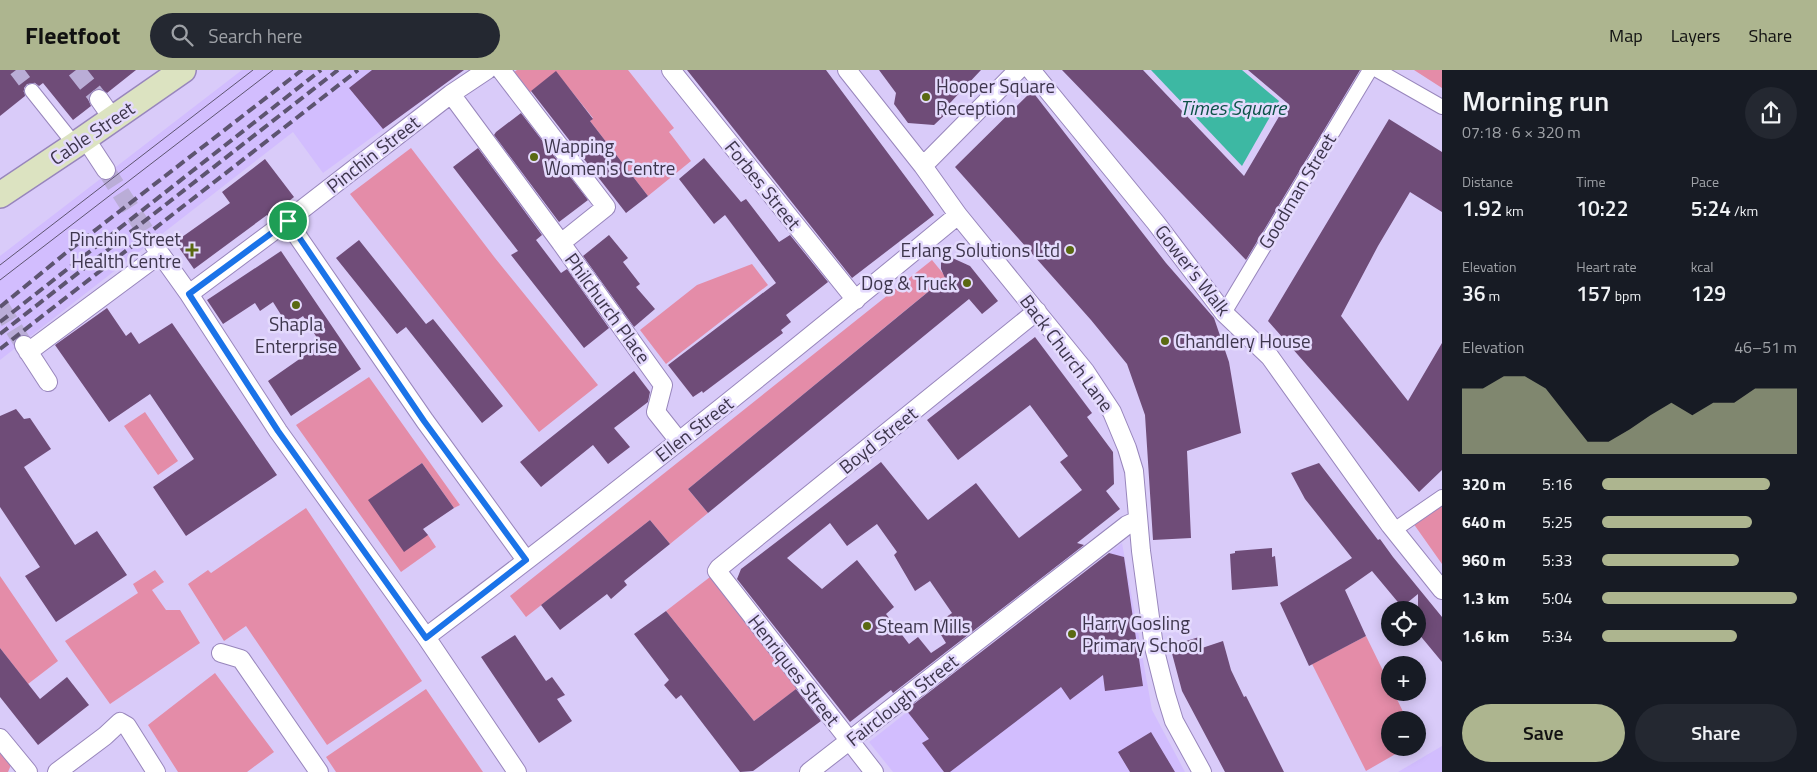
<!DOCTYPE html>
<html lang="en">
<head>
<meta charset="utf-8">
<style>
  body { margin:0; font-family:"Titillium Web",sans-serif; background:#242831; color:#f1f3f6; height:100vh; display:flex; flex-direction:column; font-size:19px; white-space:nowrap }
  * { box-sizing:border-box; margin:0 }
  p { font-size:16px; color:#9ea1a6 }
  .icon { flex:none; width:28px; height:28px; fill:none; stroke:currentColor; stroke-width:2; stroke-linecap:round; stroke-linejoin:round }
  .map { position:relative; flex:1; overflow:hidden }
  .drawer { display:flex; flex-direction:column; background:#171b24; width:375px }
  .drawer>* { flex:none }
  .buttons { position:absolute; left:1381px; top:531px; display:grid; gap:10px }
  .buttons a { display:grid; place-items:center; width:45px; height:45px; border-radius:50%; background:#171b24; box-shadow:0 2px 12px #0003; font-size:25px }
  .pin { position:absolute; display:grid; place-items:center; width:42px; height:42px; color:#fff; margin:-21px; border:2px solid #fff; border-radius:50%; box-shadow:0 1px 5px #0007 }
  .round { display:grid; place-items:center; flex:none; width:52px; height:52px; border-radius:26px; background:#242831 }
  .overview { display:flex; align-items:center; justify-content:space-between; height:85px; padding:0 20px }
  h1 { font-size:28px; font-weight:600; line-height:38px }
  .figures { display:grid; grid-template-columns:repeat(3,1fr); gap:8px; height:85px; padding:5px 20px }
  .figures div { display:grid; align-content:center }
  .figures b { font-size:21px; font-weight:600 }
  .figures small { font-size:14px; font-weight:400 }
  .figures p { font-size:14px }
  .chart { height:140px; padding:10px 20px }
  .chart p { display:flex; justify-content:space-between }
  .chart svg { width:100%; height:90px; margin-top:5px; fill:#adb58f; opacity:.7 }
  .cta { display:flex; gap:10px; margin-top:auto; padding:10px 20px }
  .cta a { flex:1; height:58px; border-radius:30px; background:#adb58f; color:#111; font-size:20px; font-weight:600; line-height:58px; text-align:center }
  .cta a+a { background:#242831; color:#f1f3f6 }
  ul { padding:0 20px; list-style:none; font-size:16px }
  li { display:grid; grid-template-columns:80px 60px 1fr; align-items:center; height:38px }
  li i { height:12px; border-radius:6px; background:#adb58f }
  header { display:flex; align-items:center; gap:30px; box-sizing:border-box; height:70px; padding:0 25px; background:#adb58f; color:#111 }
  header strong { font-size:24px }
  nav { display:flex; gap:28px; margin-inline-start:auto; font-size:18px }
  .search { width:350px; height:45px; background:#242831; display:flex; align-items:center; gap:12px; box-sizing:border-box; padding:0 18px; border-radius:28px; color:#9ea1a6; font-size:19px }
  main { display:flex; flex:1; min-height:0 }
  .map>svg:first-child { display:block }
  .built { fill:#d2bdfe }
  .green { fill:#e48ca8 }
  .water { fill:#3db8a3 }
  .building { fill:#6f4c78; fill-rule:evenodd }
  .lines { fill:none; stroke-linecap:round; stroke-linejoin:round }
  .pedestrian-tunnel { stroke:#baadd7; stroke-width:14; stroke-dasharray:14 7; stroke-linecap:butt }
  .minor-tunnel { stroke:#baadd7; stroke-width:18; stroke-dasharray:18 9; stroke-linecap:butt }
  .pedestrian-casing { stroke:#9886bc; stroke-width:16 }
  .minor-casing { stroke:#9886bc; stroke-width:20 }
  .secondary-casing { stroke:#9886bc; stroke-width:28 }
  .pedestrian { stroke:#fff; stroke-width:14 }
  .minor { stroke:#fff; stroke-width:18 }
  .secondary { stroke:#dce3c1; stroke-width:25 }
  .tram { stroke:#5d5470; stroke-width:1 }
  .rail { stroke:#5d5470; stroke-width:4; stroke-dasharray:10 5; stroke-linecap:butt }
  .route-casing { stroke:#fff; stroke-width:10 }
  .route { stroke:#1a73e8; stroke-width:6 }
  .poi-dot { fill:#5a6912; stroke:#e4dafd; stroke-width:2 }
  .labels { text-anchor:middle; stroke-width:5; stroke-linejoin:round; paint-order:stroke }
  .poi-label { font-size:19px; fill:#3e364d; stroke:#e4dafd; text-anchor:start }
  .street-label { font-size:19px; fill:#3e364d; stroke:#e4dafd }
  .water-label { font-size:20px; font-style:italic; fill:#0d5348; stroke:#e4dafd }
</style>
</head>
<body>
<header>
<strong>Fleetfoot</strong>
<div class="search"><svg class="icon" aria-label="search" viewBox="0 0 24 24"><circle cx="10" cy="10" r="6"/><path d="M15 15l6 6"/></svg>Search here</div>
<nav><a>Map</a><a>Layers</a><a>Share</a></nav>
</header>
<main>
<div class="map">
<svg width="1442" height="702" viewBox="0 0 1442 702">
  <rect width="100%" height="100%" fill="#d9cbf9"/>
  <path class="built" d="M242 0H464L323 103 293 62 0 290V186Z
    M1122 473 1152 640 1185 702H893L869 672Z
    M1442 676V702H1398Z"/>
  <path class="green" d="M517 0H628L674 58 669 62 691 91 648 126 590 51 593 48 556 2 530 22 514 2Z
    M1414 0H1442V18Z
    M411 78 495 188 598 315 539 362 350 124Z
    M932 190 946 207 688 419 708 443 670 474 650 450 526 547 510 526Z
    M752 194 768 215 666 294 640 260 697 215Z
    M369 307 460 435 454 438 422 393 369 430 428 465 436 477 401 502 296 355Z
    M145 342 178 391 158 405 124 356Z
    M1442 432V494L1413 453Z
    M306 438 422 611 327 675 246 556 224 571 188 514 208 500 211 503Z
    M155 500 164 512 152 520 166 540H180L200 573 110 634 65 571 138 523 133 514Z
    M0 506 58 591 28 614 0 578Z
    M710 507 799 617 754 651 666 541Z
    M1366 566 1390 615V622L1394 623 1407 650H1390V678H1406L1366 701 1312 594Z
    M215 603 274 682 247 702H178L148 655Z
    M426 619 483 702H336L326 687Z
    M0 680 11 695 8 702H0Z"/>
  <path class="water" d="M1151 0H1242L1279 31 1242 96Z"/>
  <path class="building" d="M0 0H136L107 23 99 18 93 21 88 29 91 36 73 50 43 13 39 16 35 13 27 14 24 18 25 26 0 46Z
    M372 0H464L383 59 349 18Z
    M687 0H826L934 145 852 208Z
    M879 0H981L950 33V40L934 55 908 53 894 34 896 23Z
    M1062 0H1143L1244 106 1287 33 1248 0H1360L1246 190Z
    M556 1 593 49 590 51 648 126 626 143 531 21Z
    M1032 21 1166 193 1214 248 1229 292 1241 363 1187 381 1191 468 1153 470 1145 345 1127 294 1091 250 955 97Z
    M521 43 588 130 559 152 494 65 496 62Z
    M1389 49 1442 82V142L1410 122 1378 176 1341 246 1408 331 1442 273V400L1419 422 1268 251Z
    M478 78 542 165 536 170 561 203 567 199 609 258 584 278 511 185 518 181 453 97Z
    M704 88 741 132 746 129 779 172 790 165 828 212 786 245 791 252 781 260 783 263 703 323 702 321 693 327 668 295 776 213 725 145 714 154 679 109Z
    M265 89 294 127 269 147 267 145 194 199 175 172 230 133 222 122Z
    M609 165 628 188 623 192 640 214 636 217 655 239 634 257 583 186Z
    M359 170 426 254 433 249 503 336 482 353 406 257 397 264 336 188Z
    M281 181 361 299 291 346 268 311 321 274 303 246 288 256 273 232 260 241 255 233 223 254 207 230Z
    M948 186 970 196 998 231 982 244 969 229 708 443 688 419 945 208 941 199V193Z
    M107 238 126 266 131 262 139 274 172 253 277 405 186 466 153 417 194 389 150 324 109 352 55 275Z
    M1035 267 1092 343 1087 347 1113 382 1114 414 1106 421 1120 439 1077 473 1084 475 893 623 891 620 850 652 737 509 741 499 881 392 928 450 976 413 1019 468 1082 420 1060 392 1068 386 1030 335 958 390 927 350ZM830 453 847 476 877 454 897 482 894 485 915 521 930 511 952 543 935 555 946 573 931 583 918 567 909 574 886 544 894 537 857 490 822 519 787 488Z
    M634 301 650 322 648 332 614 358 630 377 608 394 593 375 541 417 520 392Z
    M16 339 24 349 30 348 51 379 24 397 75 475 97 461 127 505 56 552 25 506 40 497 0 437V346Z
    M422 393 454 438 423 459 428 465 404 482 368 430Z
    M1319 393 1378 470 1380 469 1393 487 1442 547V592L1418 563V524L1402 537 1372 501 1345 520 1366 566 1309 596 1280 533 1352 488 1305 429 1291 403Z
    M650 450 670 474 624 511 627 515 611 529 607 524 560 560 541 535Z
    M1272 478V487L1275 486 1278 516 1232 520 1230 484 1235 483V481Z
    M1109 483 1124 487 1143 616 1105 621 1103 605 1070 630 1061 617 950 702H944L922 673 929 669 906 640Z
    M666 541 754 651 796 619 821 651 753 701 740 702 681 625 676 629 664 615 669 610 634 564Z
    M515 565 546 611 552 607 565 625 557 629 572 651 539 673 481 587Z
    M1199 567 1202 578 1223 571 1231 600 1244 627 1246 626 1284 702H1225L1182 621 1170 576Z
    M0 578 40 629 67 607 89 635 38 675 0 627Z
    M1151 662 1175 702H1130L1118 682Z"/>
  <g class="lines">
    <path class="pedestrian-tunnel" d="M16 0 32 21"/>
    <path class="minor-tunnel" d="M76 0 99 29
      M106 100 154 175
      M0 236 24 275"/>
    <defs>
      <path id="pedestrian" d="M1377 0 1442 37
        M32 21 75 75
        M1224 243 1370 0
        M1394 460 1442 427"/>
      <path id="minor" d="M501 0 606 137 561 173 663 315 656 342 679 371
        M671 0 856 230
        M847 0 923 96 958 145 1085 301 1112 342 1127 378 1134 401 1141 481 1154 577 1166 625 1174 651 1202 702
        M1031 0 1156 153 1224 243 1270 287 1390 455 1442 520
        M451 24 561 173
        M99 29 113 49
        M85 68 106 100
        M923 96 1018 0
        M287 151 425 351 526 490
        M154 175 189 224 278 361 426 567 517 702
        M189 224 287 151 451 24 487 0
        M24 275 48 312
        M28 282 160 184
        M426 567C607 431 784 289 958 145
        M221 583 241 589 319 702
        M0 668 28 702
        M57 702 105 666 120 652 127 656 156 702
        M809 702 1127 455 1138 450
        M874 702 717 501 719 498 1037 241"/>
      <path id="secondary" d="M0 125 75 75 183 0"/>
    </defs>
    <use href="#pedestrian" class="pedestrian-casing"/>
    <use href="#minor" class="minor-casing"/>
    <use href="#secondary" class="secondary-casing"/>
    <use href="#pedestrian" class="pedestrian"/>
    <use href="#minor" class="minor"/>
    <use href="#secondary" class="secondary"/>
    <path class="tram" d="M0 195 253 0
      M0 210 273 0"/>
    <path class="rail" d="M0 237 67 182 302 0
      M0 252 321 0
      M0 264 338 0
      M0 279 358 0"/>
  </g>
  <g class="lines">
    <defs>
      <path id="route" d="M288 151 424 351 526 490 426 568 278 361 189 224Z"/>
    </defs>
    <use href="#route" class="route-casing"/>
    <use href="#route" class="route"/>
  </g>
  <g class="poi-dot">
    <circle cx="926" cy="27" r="5"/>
    <circle cx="534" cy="87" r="5"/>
    <path d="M189.5 172.5h5v5h5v5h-5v5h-5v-5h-5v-5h5z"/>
    <circle cx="1070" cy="180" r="5"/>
    <circle cx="967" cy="213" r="5"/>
    <circle cx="296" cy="235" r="5"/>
    <circle cx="1165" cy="271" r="5"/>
    <circle cx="867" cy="556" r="5"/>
    <circle cx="1072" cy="564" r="5"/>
  </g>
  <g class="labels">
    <g class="poi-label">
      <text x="936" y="23">Hooper Square<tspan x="936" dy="22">Reception</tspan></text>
      <text x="544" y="83">Wapping<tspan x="544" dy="22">Women's Centre</tspan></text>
      <text x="181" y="176" text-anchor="end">Pinchin Street<tspan x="181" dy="22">Health Centre</tspan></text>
      <text x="1060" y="187" text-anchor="end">Erlang Solutions Ltd</text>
      <text x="957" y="220" text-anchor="end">Dog &amp; Truck</text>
      <text x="296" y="261" text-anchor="middle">Shapla<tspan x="296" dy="22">Enterprise</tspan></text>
      <text x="1175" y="278">Chandlery House</text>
      <text x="1082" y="560">Harry Gosling<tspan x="1082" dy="22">Primary School</tspan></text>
      <text x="877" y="563">Steam Mills</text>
    </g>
    <g class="street-label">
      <text transform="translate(92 63) rotate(-34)" y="7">Cable Street</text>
      <text transform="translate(373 84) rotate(-38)" y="7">Pinchin Street</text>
      <text transform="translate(763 115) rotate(51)" y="7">Forbes Street</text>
      <text transform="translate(1297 121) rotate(-59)" y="7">Goodman Street</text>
      <text transform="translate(1193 200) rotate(52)" y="7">Gower's Walk</text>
      <text transform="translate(608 238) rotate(54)" y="7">Philchurch Place</text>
      <text transform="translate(1067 283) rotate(53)" y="7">Back Church Lane</text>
      <text transform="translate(694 359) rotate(-38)" y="7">Ellen Street</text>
      <text transform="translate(878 370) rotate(-39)" y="7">Boyd Street</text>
      <text transform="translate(794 600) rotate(52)" y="7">Henriques Street</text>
      <text transform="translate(902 630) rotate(-38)" y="7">Fairclough Street</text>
    </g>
    <g class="water-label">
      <text x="1233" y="45">Times Square</text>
    </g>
  </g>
</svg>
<div class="buttons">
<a><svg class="icon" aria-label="locate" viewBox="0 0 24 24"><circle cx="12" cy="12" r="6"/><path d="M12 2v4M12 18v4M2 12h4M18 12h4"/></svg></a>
<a>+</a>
<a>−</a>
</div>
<div class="pin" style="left:288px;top:151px;background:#1e9e55"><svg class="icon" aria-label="arrive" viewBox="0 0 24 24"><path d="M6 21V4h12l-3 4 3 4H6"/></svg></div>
</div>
<section class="drawer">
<div class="overview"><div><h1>Morning run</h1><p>07:18 · 6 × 320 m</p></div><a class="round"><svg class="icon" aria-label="share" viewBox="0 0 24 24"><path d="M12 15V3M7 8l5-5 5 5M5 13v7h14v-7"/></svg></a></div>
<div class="figures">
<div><p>Distance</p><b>1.92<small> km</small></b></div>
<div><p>Time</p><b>10:22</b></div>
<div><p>Pace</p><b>5:24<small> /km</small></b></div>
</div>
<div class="figures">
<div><p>Elevation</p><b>36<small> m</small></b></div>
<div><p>Heart rate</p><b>157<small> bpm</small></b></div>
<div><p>kcal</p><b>129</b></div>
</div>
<div class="chart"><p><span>Elevation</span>46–51 m</p>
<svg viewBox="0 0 160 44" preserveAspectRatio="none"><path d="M0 44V12L10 12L20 6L30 6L40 12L50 25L60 38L70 38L80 32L90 25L100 19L110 25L120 19L130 19L140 12L150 12L160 12V44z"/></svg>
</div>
<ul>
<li><b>320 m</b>5:16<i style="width:86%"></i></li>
<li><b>640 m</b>5:25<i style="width:77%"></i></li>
<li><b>960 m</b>5:33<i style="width:70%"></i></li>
<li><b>1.3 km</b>5:04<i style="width:100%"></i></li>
<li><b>1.6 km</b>5:34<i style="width:69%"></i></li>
</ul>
<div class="cta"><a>Save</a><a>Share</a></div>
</section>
</main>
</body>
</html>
